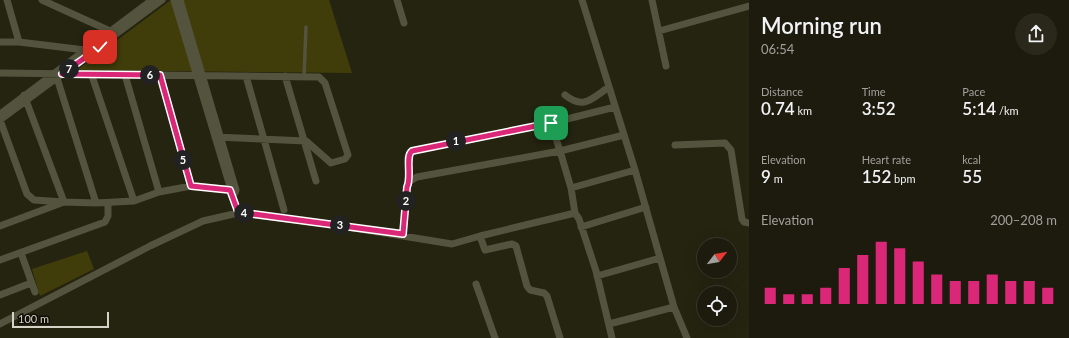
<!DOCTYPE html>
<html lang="en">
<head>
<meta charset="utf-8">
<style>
  body { margin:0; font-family:Lato,sans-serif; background:#29281b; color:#f1f3f6; height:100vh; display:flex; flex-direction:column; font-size:15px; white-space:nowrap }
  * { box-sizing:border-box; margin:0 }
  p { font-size:13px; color:#a0a19d }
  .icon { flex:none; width:22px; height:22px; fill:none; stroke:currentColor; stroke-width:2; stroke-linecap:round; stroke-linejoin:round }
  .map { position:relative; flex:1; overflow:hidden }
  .details { display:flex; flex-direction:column; background:#1c1b0d; width:320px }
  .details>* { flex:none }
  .needle { width:26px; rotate:59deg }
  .tools { position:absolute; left:697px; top:238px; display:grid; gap:8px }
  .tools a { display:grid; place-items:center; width:40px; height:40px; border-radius:50%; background:#1c1b0d; box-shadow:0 4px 16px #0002,0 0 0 1px #3a392e; font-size:20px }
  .scale { position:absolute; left:12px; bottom:10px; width:97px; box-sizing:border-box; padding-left:4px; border:2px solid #d3d3c7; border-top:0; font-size:11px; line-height:14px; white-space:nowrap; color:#d3d3c7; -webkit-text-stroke:3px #0d0d05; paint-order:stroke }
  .pin { position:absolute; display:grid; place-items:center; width:34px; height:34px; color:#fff; margin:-17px; border-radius:8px; box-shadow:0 2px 6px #0006 }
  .km { position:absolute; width:20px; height:20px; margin:-10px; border-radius:50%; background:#222; color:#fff; font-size:11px; line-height:20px; text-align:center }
  .round { display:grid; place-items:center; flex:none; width:42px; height:42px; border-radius:21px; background:#29281b }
  .overview { display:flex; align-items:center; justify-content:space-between; height:68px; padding:0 12px }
  h1 { font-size:22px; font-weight:600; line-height:30px }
  .stats { display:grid; grid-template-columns:repeat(3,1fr); gap:6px; height:68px; padding:4px 12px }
  .stats div { display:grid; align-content:center }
  .stats b { font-size:17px; font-weight:600 }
  .stats small { font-size:11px; font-weight:400 }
  .stats p { font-size:11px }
  .chart { height:112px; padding:8px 12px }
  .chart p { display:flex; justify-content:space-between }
  .chart svg { width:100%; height:72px; margin-top:4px; stroke:#db2777; stroke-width:6 }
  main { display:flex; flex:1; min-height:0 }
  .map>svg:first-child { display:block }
  .green { fill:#403d0b }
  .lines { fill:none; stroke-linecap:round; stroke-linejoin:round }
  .lane { stroke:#54533e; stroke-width:3.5 }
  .street { stroke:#54533e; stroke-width:7 }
  .route-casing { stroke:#fff; stroke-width:8 }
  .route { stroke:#db2777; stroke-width:5 }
</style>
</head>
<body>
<main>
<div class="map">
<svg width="749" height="338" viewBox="0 0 749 338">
  <rect width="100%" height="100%" fill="#252411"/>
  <path class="green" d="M171 0H329L352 73 77 70Z
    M87 251 94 269 40 296 32 269Z"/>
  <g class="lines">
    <path class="lane" d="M304 77 306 27"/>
    <path class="street" d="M7 0 19 42
      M42 0 110 31
      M174 0 238 213
      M180 0 236 190 235 193
      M397 0 404 23
      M582 0 635 170 674 307 687 338
      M652 0 666 66
      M659 31 749 6
      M0 42H19L85 50
      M0 73 319 77 325 83 348 155 345 159 331 163 306 141 215 137
      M125 75 159 192
      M160 75 191 186
      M92 76 134 201
      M246 76 284 210
      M285 76 316 181
      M57 78 96 203
      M565 95C584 110 591 99 609 87
      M0 114 152 0
      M0 120 27 194 34 200 64 202 24 95
      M0 120 162 0
      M551 123 560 151 624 135
      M675 145 725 143 731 150 742 219 744 222 749 223
      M410 181 408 157 412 151 551 123 615 107
      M571 188 635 170
      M0 226 64 202 96 203 134 201 159 192 191 186 236 190
      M581 227 646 207
      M403 235 407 187 410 181 417 177 560 151 571 188 575 213 579 219 596 271 612 338
      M480 236 485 250 512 244 516 246 527 286 530 290 544 293 547 296 560 338
      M21 253 35 292
      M0 260 105 222 108 216V203
      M597 276 660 258
      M476 284 495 338
      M0 295 31 283
      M0 324 150 246 203 221 238 213 329 224 452 244 480 236 575 213
      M609 324 674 307"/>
  </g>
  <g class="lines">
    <defs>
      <path id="route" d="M100 47 62 74 160 75 191 186 230 190 238 212 403 234 407 187C412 177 405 156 412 151L551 123"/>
    </defs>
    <use href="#route" class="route-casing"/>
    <use href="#route" class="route"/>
  </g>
</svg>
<div class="tools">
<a><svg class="needle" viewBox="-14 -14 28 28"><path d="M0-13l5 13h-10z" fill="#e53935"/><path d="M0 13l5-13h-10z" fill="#a0a19d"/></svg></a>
<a><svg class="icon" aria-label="locate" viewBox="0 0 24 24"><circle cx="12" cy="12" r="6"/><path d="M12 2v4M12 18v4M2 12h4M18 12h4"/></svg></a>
</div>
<div class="scale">100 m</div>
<div class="pin" style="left:551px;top:123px;background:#1e9e55"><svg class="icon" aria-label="arrive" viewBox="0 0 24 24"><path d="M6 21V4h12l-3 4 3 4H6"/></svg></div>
<div class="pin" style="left:100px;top:47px;background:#d93025"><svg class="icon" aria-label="check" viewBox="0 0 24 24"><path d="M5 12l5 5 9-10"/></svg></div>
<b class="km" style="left:456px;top:141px">1</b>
<b class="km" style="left:406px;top:201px">2</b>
<b class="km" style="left:340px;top:225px">3</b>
<b class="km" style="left:244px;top:213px">4</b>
<b class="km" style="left:183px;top:160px">5</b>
<b class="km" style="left:150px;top:75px">6</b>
<b class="km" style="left:69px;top:69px">7</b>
</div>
<section class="details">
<div class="overview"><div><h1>Morning run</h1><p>06:54</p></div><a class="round"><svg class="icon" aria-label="share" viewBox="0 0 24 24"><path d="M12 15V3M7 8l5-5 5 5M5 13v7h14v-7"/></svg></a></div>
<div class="stats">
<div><p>Distance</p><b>0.74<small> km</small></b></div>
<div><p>Time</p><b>3:52</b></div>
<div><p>Pace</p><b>5:14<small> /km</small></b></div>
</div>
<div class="stats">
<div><p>Elevation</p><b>9<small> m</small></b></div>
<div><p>Heart rate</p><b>152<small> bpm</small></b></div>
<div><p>kcal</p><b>55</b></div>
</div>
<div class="chart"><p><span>Elevation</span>200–208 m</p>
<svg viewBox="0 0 160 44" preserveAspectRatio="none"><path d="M5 44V34M15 44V38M25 44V38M35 44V34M45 44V22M55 44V14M65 44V6M75 44V10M85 44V18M95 44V26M105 44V30M115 44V30M125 44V26M135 44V30M145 44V30M155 44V34"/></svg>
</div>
</section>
</main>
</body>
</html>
